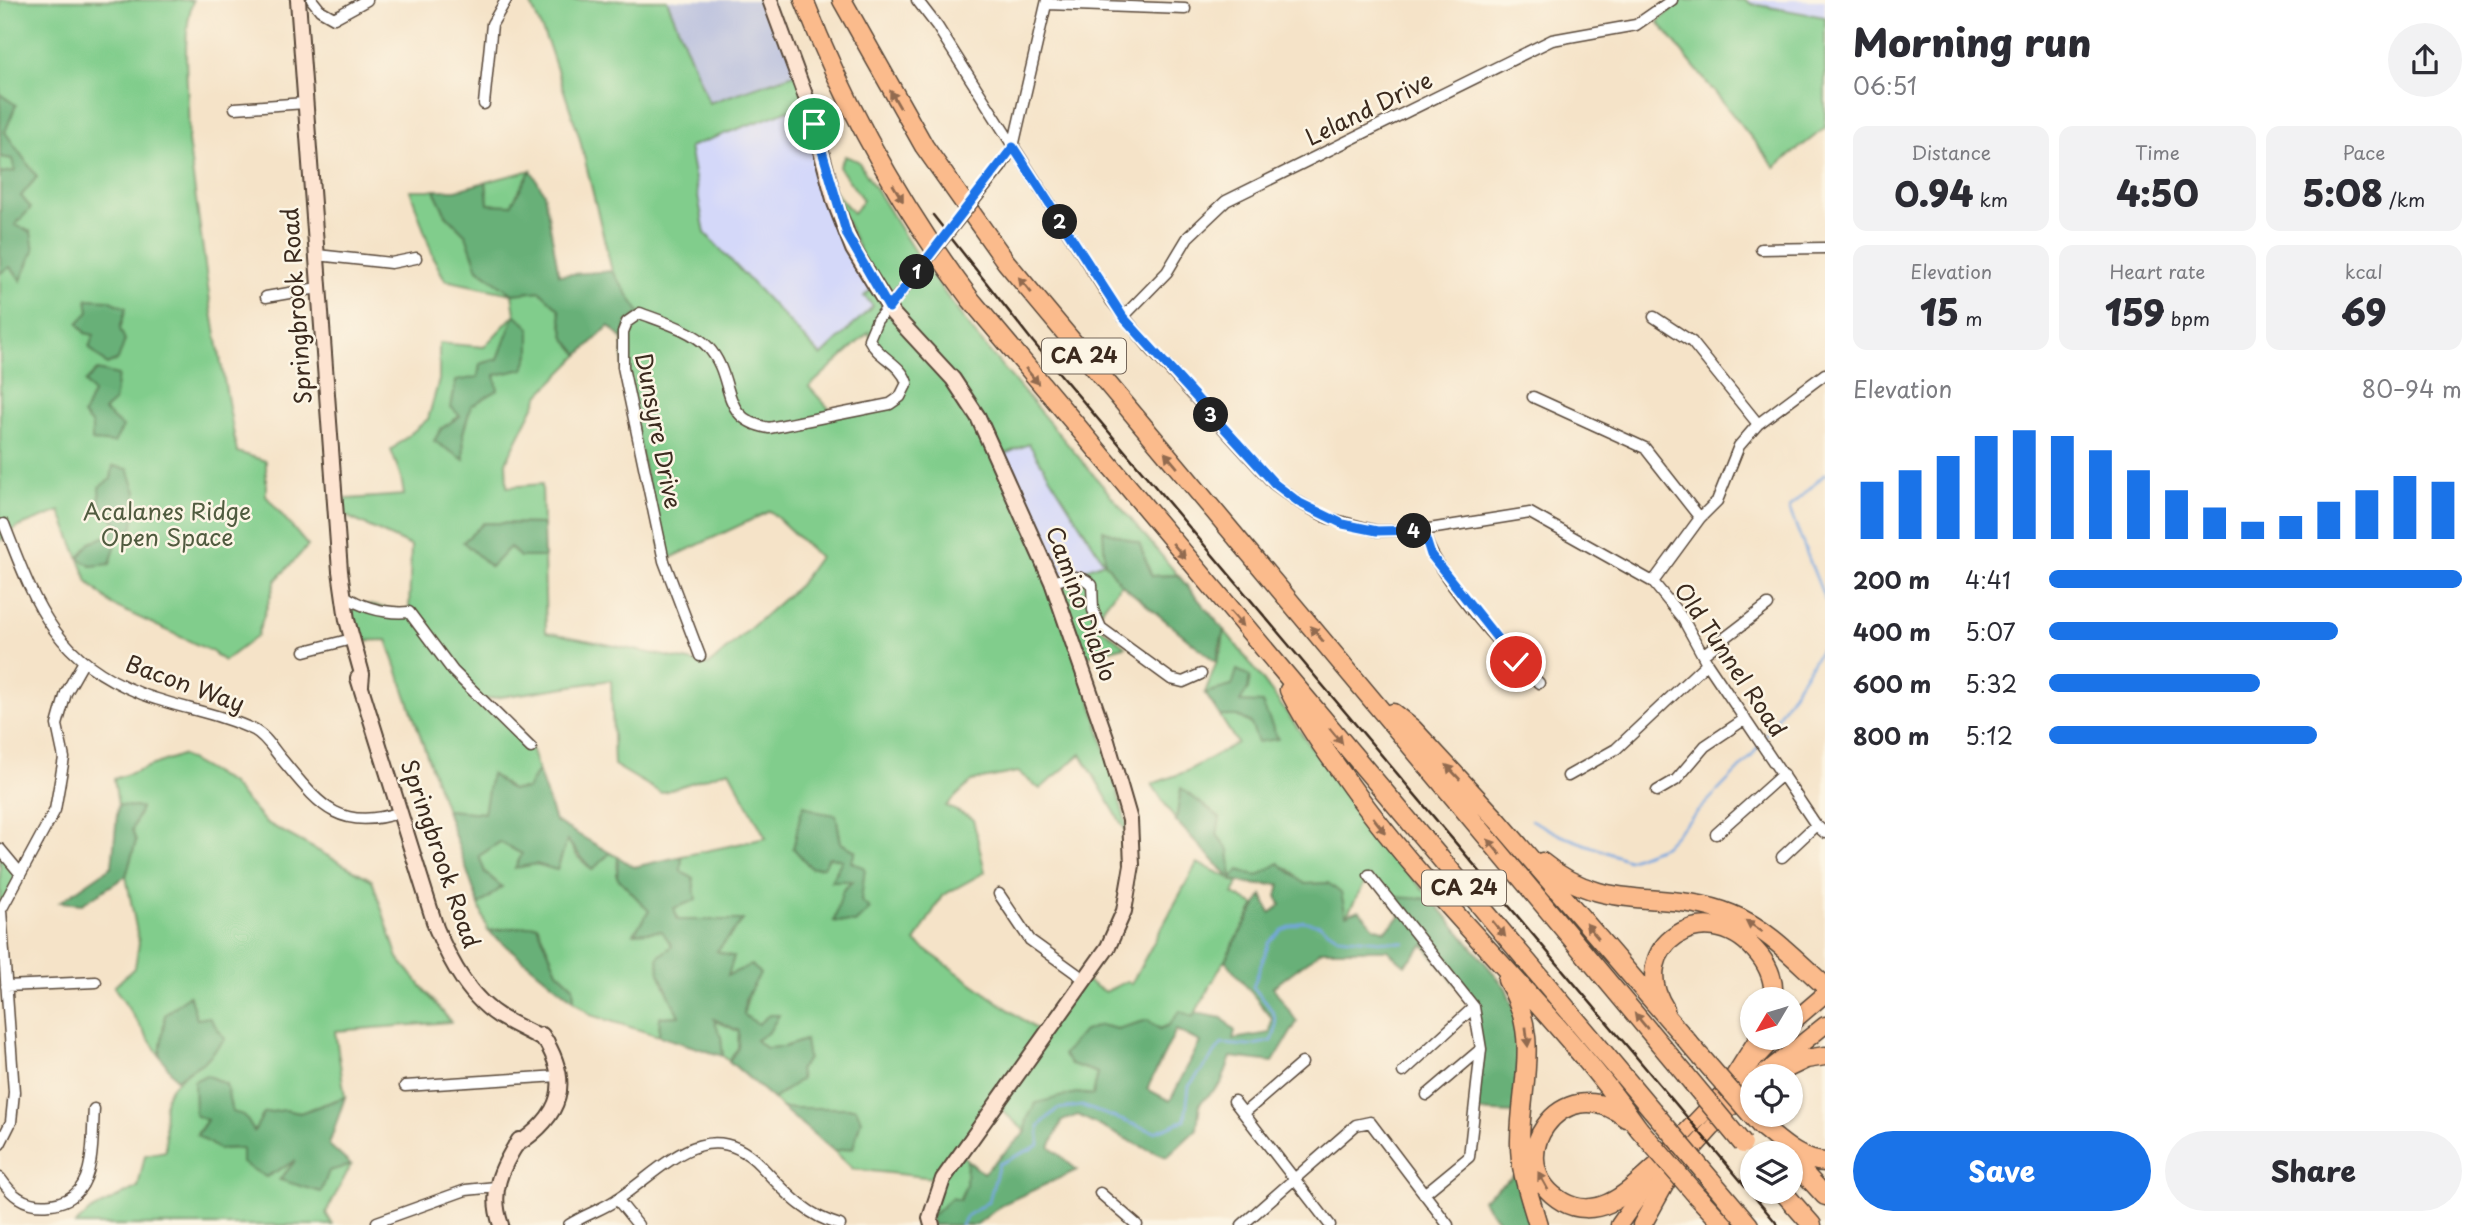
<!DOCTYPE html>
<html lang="en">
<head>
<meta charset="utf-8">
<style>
  body { margin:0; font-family:"Playpen Sans",sans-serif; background:#f2f2f3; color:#2b2b33; height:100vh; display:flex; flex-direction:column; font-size:26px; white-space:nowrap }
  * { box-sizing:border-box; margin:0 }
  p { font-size:23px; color:#7c7c81 }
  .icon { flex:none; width:38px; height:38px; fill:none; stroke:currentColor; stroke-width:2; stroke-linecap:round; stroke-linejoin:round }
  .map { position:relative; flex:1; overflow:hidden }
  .drawer { display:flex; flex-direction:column; background:#fff; width:665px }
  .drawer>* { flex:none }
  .needle { width:46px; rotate:232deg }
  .fabs { position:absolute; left:1740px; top:987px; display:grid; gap:14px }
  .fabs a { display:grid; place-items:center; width:63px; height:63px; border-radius:50%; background:#fff; box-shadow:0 2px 5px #0004; font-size:35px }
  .pin { position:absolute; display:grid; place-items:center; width:60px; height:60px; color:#fff; margin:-30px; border:4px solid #fff; border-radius:50%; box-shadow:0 2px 7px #0007 }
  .km { position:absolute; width:35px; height:35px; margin:-18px; border-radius:50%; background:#222; color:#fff; font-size:19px; line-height:35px; text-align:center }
  .round { display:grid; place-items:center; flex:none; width:74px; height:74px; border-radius:37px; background:#f2f2f3 }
  .head { display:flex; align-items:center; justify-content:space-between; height:119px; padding:0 28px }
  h1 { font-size:38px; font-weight:800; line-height:52px }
  .figures { display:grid; grid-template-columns:repeat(3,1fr); gap:10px; height:119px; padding:7px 28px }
  .figures div { display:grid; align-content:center; border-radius:14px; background:#f2f2f3; text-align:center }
  .figures b { font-size:35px; font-weight:800 }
  .figures small { font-size:19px; font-weight:400 }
  .figures p { font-size:19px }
  .chart { height:196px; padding:14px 28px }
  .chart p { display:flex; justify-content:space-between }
  .chart svg { width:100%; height:126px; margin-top:7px; stroke:#1a73e8; stroke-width:6 }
  .button { display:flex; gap:14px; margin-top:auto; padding:14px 28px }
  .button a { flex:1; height:80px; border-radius:42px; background:#1a73e8; color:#fff; font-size:28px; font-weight:800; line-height:80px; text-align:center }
  .button a+a { background:#f2f2f3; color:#2b2b33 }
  ul { padding:0 28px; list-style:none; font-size:23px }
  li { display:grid; grid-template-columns:112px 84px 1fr; align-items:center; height:52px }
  li i { height:18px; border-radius:9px; background:#1a73e8 }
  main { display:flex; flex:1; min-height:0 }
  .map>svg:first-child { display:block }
  .built { fill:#d4d8f9 }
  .industrial { fill:#bdc3de }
  .green { fill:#81cd8c; stroke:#5e7c55; stroke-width:2; fill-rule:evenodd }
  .forest { fill:#68b078; stroke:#526d4b; stroke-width:2; fill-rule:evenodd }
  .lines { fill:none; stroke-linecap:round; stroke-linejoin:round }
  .stream { stroke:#75a6df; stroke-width:2.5 }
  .street-casing { stroke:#574638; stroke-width:13 }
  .secondary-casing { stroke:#574638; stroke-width:18 }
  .primary-casing { stroke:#574638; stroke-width:19 }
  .highway-casing { stroke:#574638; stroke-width:21 }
  .street { stroke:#fff; stroke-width:10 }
  .secondary { stroke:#fde4d1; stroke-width:14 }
  .primary { stroke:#fbbb8c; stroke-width:16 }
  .highway { stroke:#fbbb8c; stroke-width:18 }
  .rail { stroke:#3b2a1e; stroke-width:2.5 }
  .street-bridge-casing { stroke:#574638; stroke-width:13; stroke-linecap:butt }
  .highway-bridge-casing { stroke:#574638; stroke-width:21; stroke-linecap:butt }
  .street-bridge { stroke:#fff; stroke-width:10 }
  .highway-bridge { stroke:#fbbb8c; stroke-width:18 }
  .oneway { fill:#916b50 }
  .route-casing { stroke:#fff; stroke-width:14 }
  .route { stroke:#1a73e8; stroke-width:9 }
  .labels { text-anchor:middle; stroke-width:5; stroke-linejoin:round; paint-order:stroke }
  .shield { fill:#fcf5e5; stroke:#75675a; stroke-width:2 }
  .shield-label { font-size:21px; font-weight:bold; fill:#3b2a1e }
  .street-label { font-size:23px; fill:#3b2a1e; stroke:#fcf5e5 }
  .park-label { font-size:23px; fill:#505b3f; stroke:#fcf5e5 }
</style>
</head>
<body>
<main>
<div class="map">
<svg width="1825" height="1225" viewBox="0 0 1825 1225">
  <rect width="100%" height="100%" fill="#fcf5e5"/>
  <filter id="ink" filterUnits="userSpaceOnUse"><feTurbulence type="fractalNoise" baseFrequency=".0143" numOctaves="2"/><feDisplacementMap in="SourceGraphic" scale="14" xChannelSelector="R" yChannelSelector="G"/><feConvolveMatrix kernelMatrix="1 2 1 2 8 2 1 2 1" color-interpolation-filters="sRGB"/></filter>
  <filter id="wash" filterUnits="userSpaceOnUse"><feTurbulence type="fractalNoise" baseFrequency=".00686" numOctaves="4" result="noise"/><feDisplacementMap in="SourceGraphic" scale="28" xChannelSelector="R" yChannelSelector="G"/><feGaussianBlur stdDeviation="1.57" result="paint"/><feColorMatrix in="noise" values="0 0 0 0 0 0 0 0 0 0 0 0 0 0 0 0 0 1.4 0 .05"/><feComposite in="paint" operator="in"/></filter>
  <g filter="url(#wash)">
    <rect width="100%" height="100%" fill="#f5e3c8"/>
    <path class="built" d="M1745 0H1825V17L1752 4Z
      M808 103 835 203 870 277 873 306 821 356 704 233 689 147Z
      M1030 444 1105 562 1052 582 996 457Z"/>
    <path class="industrial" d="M667 0H770L797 73 709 103Z"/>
    <path class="green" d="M0 0H193C179 46 191 94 188 141L210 301 237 452 266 461V496L308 546 276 580 257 636 224 661 211 651 112 605 88 582 60 511 16 528 0 541V273L10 267 21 280 15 225 3 174 0 173Z
      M529 0H667L709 103 797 73 808 103 689 147 705 233 821 356 873 306 864 296 876 286 831 188 853 213 863 200 839 167 845 156 858 161 916 254 973 332 1178 575 1152 576 1105 562 1121 584 1097 616 1101 628 1125 646 1079 658 1131 840 1081 754 1040 789 1018 772 972 781 946 806 973 819 985 872 942 896 915 942 1044 1035 1084 979 1105 992 1127 981 1131 984 1197 863 1232 879 1229 850 1217 835 1219 818 1181 789 1176 821 1152 784 1185 772 1237 743 1220 716H1237L1277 738 1240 702 1232 686 1205 693 1222 648 1224 630C1296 717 1353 818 1432 899L1387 897 1369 876 1346 916 1328 883 1305 884 1289 869 1233 881 1238 883 1233 894 1255 905 1193 1017 1160 1029 1148 1020 1117 1029 1100 1025 1071 1064 1098 1073 1093 1095C1063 1090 1050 1101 1027 1119L1026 1132 996 1105 961 1154 967 1160 966 1185 959 1200 930 1218 943 1179 853 1169 834 1151 853 1148 807 1109 782 1108 773 1099C799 1084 799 1068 805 1040L784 1047 765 1048 756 1040 758 1024 743 1015 750 990 728 975 717 951 742 920H678L674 908 682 856 766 838 729 770 661 793 614 765 611 680 481 700 531 748 538 770 528 789 512 790 491 774 485 813 446 810 387 640 354 641 351 602 409 612 411 546 335 511 334 500 404 495 401 477 391 450 428 419 439 380V343L484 347 515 314 512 294 445 280 434 259 410 190H434L446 215 466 235 478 269 513 294 540 291 559 309 565 338 579 355 540 394 506 462 507 487 542 484 543 524 484 523 520 557H544L546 632 709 665 799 585 819 557 770 511 664 561 623 367V332L639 313 612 271 579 136 549 46ZM515 315 530 351 524 369 495 375 497 390 471 406 463 433 464 459 441 429 460 416 478 377 480 364 498 359ZM869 332 874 351 907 383 890 404 835 415 809 387ZM1029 444 1104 562 1052 582 997 457ZM836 815 841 843 850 862 865 868 856 922 834 921 853 881 843 860 793 848 798 832Z
      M1680 0H1745L1752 4 1825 17V128L1775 167 1658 22Z
      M531 170 511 206 488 204 486 182Z
      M181 755 230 783 265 822 372 880 398 958 451 1022 335 1031 345 1097 300 1113 285 1110 254 1131 207 1120 197 1134 218 1149 242 1148 297 1159 280 1179 351 1165 326 1213 333 1225H75L90 1211 138 1187 145 1155 166 1151C165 1096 155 1092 205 1061L190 996 165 1015 160 1056 114 987 135 967 139 943 126 876 136 841 132 830 141 808 118 805 114 779Z
      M567 839 578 857 592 870 610 853 618 857 617 877 650 911 673 947 659 973 679 1016 660 1017 659 1036 591 1015 574 1001 573 986 557 971 537 925 488 931 479 905 502 887 485 872 479 856 500 842 522 854 516 868 536 864 557 870Z
      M0 849 20 873 0 910Z
      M713 1019 739 1032 738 1048 729 1061 723 1056 721 1037Z"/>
    <path class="forest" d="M0 94 16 105 5 132 37 177 21 196 31 208 15 225 31 232 34 250 21 280 10 267 0 273V173L15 171 12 159 0 157Z
      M531 170 544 193 559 275 612 271 640 313 627 322 623 339 609 326 579 355 565 338 559 309 540 291 513 294 478 269 466 235 446 215 434 190H456L486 182 488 204 511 205Z
      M87 299 109 300 126 308 120 329 125 340 118 360 107 365 89 347 94 335 85 333 78 323 89 312Z
      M515 314 530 328V351L524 369 495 375 498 390 471 406 463 433 464 460 434 441 441 429 460 416 451 407 456 381 478 377 480 364 498 359Z
      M97 370 118 375 114 402 104 411 123 427 114 443 92 441V425L83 415 93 393 85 382Z
      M113 466 128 469 136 492 133 527 117 541 110 564 91 566 79 558 90 543 111 534 116 522 100 502 99 487 111 479Z
      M484 523 543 524 544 557H520L510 547 491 567 463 542Z
      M1103 530 1139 543 1152 576 1178 575 1224 630 1216 662 1121 584 1105 562Z
      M1237 670 1250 676 1248 689 1240 702 1262 703 1278 739 1258 742 1250 722 1237 716H1220L1205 693 1232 686Z
      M538 770 555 821 610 853 592 870 567 840 557 870 536 864 515 868 522 854 500 842 479 856 485 873 502 887 479 905 446 810 484 813 491 774 511 790 527 789Z
      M1181 788 1220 818 1217 835 1229 850 1232 879 1239 870 1257 876 1279 863 1305 884 1328 883 1341 893 1346 915 1359 910 1374 927 1385 931 1401 916 1387 897 1432 899 1506 988 1521 1028 1514 1113 1474 1111 1481 1049 1474 1007 1424 945 1405 965 1387 950H1322L1273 987 1297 1022 1273 1062 1231 1057 1221 1084 1200 1103 1197 1129 1167 1157 1138 1145 1078 1115 1062 1121 1050 1147 1077 1170 1003 1204 976 1225H932L930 1218 951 1198 960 1200 966 1185 967 1160 983 1173 1026 1132 1027 1119 1036 1103 1076 1093 1093 1095 1098 1073 1071 1064 1063 1055 1082 1032 1100 1025 1117 1029 1148 1020 1160 1029 1169 1025 1180 1011 1193 1017 1196 1013 1222 1018 1235 1031 1233 1039 1270 1033 1272 1018 1225 960 1262 895 1270 913 1281 905 1277 896 1280 884 1258 885 1232 880 1176 821ZM1176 1030 1200 1042 1170 1101 1147 1089Z
      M118 805 141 808 132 830 136 841 126 876 82 904 60 902 112 866Z
      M804 805 818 812 836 815 841 843 856 851 851 862 865 868 861 901 870 909 855 923 834 921 843 890 853 881H831L842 860 829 857 824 867 811 868 793 848C798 832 797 820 804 805Z
      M682 856 681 872 693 878 696 900 674 908 678 920H743L717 951 734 957 728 975 752 965 760 974 745 1000 744 1015 758 1024 769 1015H779L769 1032 756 1040 765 1048 784 1047 805 1040 808 1059 799 1070 801 1079 773 1099 729 1061 738 1048 739 1031 714 1019 721 1037 723 1056 659 1036 660 1017 679 1016 659 973 658 957 672 946 662 931 634 933 649 911 617 877 618 857 634 867Z
      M537 925 557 971 573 986 574 1001 488 931Z
      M189 995 197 1019 209 1017 225 1039 205 1061 176 1079 160 1056 165 1015Z
      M206 1075 226 1084 232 1112 244 1115 254 1131 264 1113 285 1110 300 1113 345 1097 329 1145 351 1165 329 1171 321 1192 280 1180 295 1161 266 1177 242 1163V1148L218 1149 197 1135 207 1120 195 1115 194 1081Z
      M782 1108H856L861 1120 853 1148 834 1151Z
      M1516 1174 1530 1225H1502L1482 1200Z"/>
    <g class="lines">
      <path class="stream" d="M1825 474 1789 508 1825 600
        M1763 739 1825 643
        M1531 820 1560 835 1628 860 1664 846 1751 757 1760 744
        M961 1225 967 1216 989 1201 999 1164 1039 1145V1126L1057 1109 1082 1106 1155 1132 1185 1120 1189 1086 1222 1044 1249 1046 1272 1041C1283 1017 1269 1006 1253 987L1269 943 1282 930 1303 921 1320 925 1338 937 1404 943"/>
    </g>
  </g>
  <g filter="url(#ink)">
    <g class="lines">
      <defs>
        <path id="street" d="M312 0 320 10 334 18 367 0
          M917 0 937 26 1112 302 1148 346 1274 484 1300 503 1328 518 1377 531 1423 530 1530 513 1653 582 1683 619 1707 663 1816 825 1825 833
          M1047 4 1185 9
          M484 104 492 24 506 0
          M235 108 305 103
          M1001 167 1013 147 1047 0
          M1761 249 1825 248
          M317 255 391 263 416 258
          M266 297 318 288
          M1123 317 1167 272 1188 237 1226 201 1552 40 1636 25 1672 0
          M1654 317 1692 342 1758 424
          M1533 397 1645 448 1700 518
          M4 524C36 606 54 659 142 694 178 708 219 713 254 730 264 735 272 747 279 756 317 801 336 834 401 812
          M1423 530C1431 570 1507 654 1539 683
          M1052 582C1067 578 1079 572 1092 585L1093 610 1101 628 1171 679 1183 682 1201 674
          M1653 582 1700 518 1717 501 1739 446 1758 424 1825 374
          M343 595C363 608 385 614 409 612L453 671 531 748
          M305 651 344 641
          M1704 654 1768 605
          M700 656 664 561 623 367V332L627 322 640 313C661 321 692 330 708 347 737 379 717 419 769 428L890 404 900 397 907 383C901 363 878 358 869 339L877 320 908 284
          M1568 776 1616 749 1707 663
          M1657 791 1676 780 1705 746 1745 719
          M1716 834 1783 774
          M0 849 20 873
          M1782 857 1816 825
          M1369 875 1474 1007 1481 1049 1469 1157 1424 1194
          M999 894 1030 940 1084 979
          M6 986 96 982
          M1403 1072 1474 1007
          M405 1086 559 1076
          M1427 1095 1481 1049
          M1234 1101 1330 1225
          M1244 1113 1302 1063
          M0 1144 11 1122 14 1092 1 910 55 810 64 758 57 725 66 693 83 663
          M0 1178C5 1185 12 1194 19 1198 36 1209 66 1206 79 1190 95 1171 92 1132 94 1109
          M1100 1193 1137 1225
          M617 1199 638 1225
          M377 1222 466 1190 496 1187
          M569 1225C584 1215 601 1210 616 1200 661 1171 707 1111 760 1165 785 1191 804 1215 840 1225
          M1242 1225 1356 1125 1370 1122 1448 1225"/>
        <path id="secondary" d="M298 0 340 571 347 620 362 674 361 685
          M770 0 808 103 835 203 853 249 893 314 953 379 978 417 1052 582 1107 741 1130 820 1132 865 1124 911 1108 947 943 1179 930 1218 932 1225
          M358 678 436 928C450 961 470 1000 504 1019 518 1027 533 1033 547 1042
          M515 1146C562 1116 573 1083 542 1035
          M501 1225C489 1192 501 1168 519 1140"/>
        <path id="primary" d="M1790 1024 1825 994
          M1761 1076 1825 1025
          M1668 1177 1746 1090
          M1619 1225 1679 1139 1775 1038"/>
        <path id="highway" d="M804 0C846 108 901 207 971 300L1652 1110
          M842 0 924 146 1006 262 1685 1074
          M1289 690C1304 721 1323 748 1343 775 1431 902 1550 1003 1639 1129
          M1393 713 1413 729 1499 822 1701 1057
          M1542 862C1606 916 1664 887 1731 914 1767 928 1797 961 1825 986
          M1507 980C1541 1037 1521 1080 1520 1140 1519 1169 1530 1197 1538 1225
          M1665 1009C1625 947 1705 894 1755 950 1768 964 1775 981 1773 999
          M1771 1076 1806 1059 1825 1056
          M1733 1079 1759 1038
          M1745 1091 1752 1087
          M1626 1118C1562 1066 1496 1163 1563 1202 1577 1210 1594 1210 1609 1203 1627 1195 1644 1177 1659 1164
          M1761 1126C1780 1141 1799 1161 1825 1162
          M1790 1158 1825 1196
          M1711 1180 1749 1225
          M1783 1192 1812 1225
          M1697 1196 1724 1225
          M1642 1225 1669 1176"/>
      </defs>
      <use href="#street" class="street-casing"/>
      <use href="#secondary" class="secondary-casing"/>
      <use href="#primary" class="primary-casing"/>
      <use href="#highway" class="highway-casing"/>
      <use href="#street" class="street"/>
      <use href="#secondary" class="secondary"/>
      <use href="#primary" class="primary"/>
      <use href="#highway" class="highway"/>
      <path class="rail" d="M933 215 1033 342 1778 1225"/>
      <defs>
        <path id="street-bridge" d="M908 284 1001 167"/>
        <path id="highway-bridge" d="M1701 1057 1761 1126
          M1685 1074 1743 1144
          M1652 1110 1711 1180
          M1639 1129 1697 1196"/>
      </defs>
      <use href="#street-bridge" class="street-bridge-casing"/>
      <use href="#highway-bridge" class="highway-bridge-casing"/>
      <use href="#street-bridge" class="street-bridge"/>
      <use href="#highway-bridge" class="highway-bridge"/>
    </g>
    <defs><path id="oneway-solid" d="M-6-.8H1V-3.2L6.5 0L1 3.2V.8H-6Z" transform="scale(1.75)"/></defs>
    <g class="oneway">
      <use href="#oneway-solid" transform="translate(895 99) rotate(-120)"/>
      <use href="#oneway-solid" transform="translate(898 193) rotate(59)"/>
      <use href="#oneway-solid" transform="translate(1025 285) rotate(-129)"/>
      <use href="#oneway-solid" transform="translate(1032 376) rotate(50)"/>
      <use href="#oneway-solid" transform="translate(1171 460) rotate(-130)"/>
      <use href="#oneway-solid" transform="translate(1179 551) rotate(50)"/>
      <use href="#oneway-solid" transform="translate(1237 619) rotate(49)"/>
      <use href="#oneway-solid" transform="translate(1317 634) rotate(-130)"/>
      <use href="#oneway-solid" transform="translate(1336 736) rotate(50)"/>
      <use href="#oneway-solid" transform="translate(1453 772) rotate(-133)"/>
      <use href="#oneway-solid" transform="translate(1379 825) rotate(53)"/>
      <use href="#oneway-solid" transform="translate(1494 847) rotate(-130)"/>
      <use href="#oneway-solid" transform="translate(1754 926) rotate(-146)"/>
      <use href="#oneway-solid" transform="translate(1499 929) rotate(50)"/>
      <use href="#oneway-solid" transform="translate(1592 931) rotate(-130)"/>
      <use href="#oneway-solid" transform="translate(1641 1021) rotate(-130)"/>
      <use href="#oneway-solid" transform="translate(1527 1037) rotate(84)"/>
      <use href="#oneway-solid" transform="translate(1543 1181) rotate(-119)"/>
    </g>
  </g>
  <g class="lines" filter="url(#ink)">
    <defs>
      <path id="route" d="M814 124 847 235 889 308 1013 147 1123 317 1275 484 1300 503 1343 524 1377 531 1423 530 1431 555 1516 662"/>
    </defs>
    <use href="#route" class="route-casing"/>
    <use href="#route" class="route"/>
  </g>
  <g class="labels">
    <g class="shield">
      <rect x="1042" y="338.5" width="84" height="35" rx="5"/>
      <rect x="1422" y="870.5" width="84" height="35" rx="5"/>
    </g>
    <g class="shield-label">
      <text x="1084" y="363">CA 24</text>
      <text x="1464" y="895">CA 24</text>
    </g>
    <g class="street-label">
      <text transform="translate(1369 109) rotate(-26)" y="8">Leland Drive</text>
      <text transform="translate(297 306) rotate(-94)" y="8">Springbrook Road</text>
      <text transform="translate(658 431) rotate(79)" y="8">Dunsyre Drive</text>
      <text transform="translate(1081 604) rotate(70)" y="8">Camino Diablo</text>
      <text transform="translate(1730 660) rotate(56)" y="8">Old Tunnel Road</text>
      <text transform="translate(185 684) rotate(20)" y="8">Bacon Way</text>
      <text transform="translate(440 854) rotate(71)" y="8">Springbrook Road</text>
    </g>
    <g class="park-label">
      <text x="167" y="520">Acalanes Ridge<tspan x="167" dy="26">Open Space</tspan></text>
    </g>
  </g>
</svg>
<div class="fabs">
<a><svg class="needle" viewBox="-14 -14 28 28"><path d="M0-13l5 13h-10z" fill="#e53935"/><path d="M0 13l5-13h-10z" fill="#7c7c81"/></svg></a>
<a><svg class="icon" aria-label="locate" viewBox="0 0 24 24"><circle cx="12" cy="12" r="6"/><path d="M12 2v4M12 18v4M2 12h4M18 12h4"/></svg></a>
<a><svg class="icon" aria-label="layers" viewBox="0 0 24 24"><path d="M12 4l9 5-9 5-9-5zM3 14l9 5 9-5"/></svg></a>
</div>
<div class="pin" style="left:814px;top:124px;background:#1e9e55"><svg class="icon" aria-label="arrive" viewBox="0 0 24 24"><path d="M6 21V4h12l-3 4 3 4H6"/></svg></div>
<div class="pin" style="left:1516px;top:662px;background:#d93025"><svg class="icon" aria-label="check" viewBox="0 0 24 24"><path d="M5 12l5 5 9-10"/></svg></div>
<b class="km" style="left:917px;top:272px">1</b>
<b class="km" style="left:1060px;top:222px">2</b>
<b class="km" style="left:1211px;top:415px">3</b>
<b class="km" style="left:1414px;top:531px">4</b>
</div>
<section class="drawer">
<div class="head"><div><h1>Morning run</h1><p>06:51</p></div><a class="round"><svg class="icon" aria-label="share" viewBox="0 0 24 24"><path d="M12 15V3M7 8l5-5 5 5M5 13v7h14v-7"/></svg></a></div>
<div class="figures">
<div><p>Distance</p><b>0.94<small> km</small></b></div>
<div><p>Time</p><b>4:50</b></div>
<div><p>Pace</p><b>5:08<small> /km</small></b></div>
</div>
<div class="figures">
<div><p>Elevation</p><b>15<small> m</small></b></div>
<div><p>Heart rate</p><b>159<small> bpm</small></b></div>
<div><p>kcal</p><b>69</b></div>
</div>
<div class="chart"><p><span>Elevation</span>80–94 m</p>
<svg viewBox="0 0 160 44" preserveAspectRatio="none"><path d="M5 44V24M15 44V20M25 44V15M35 44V8M45 44V6M55 44V8M65 44V13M75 44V20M85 44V27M95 44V33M105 44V38M115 44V36M125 44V31M135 44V27M145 44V22M155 44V24"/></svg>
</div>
<ul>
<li><b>200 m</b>4:41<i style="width:100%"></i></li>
<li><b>400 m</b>5:07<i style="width:70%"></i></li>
<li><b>600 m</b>5:32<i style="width:51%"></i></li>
<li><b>800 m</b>5:12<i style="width:65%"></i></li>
</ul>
<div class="button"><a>Save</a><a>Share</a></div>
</section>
</main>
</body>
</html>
